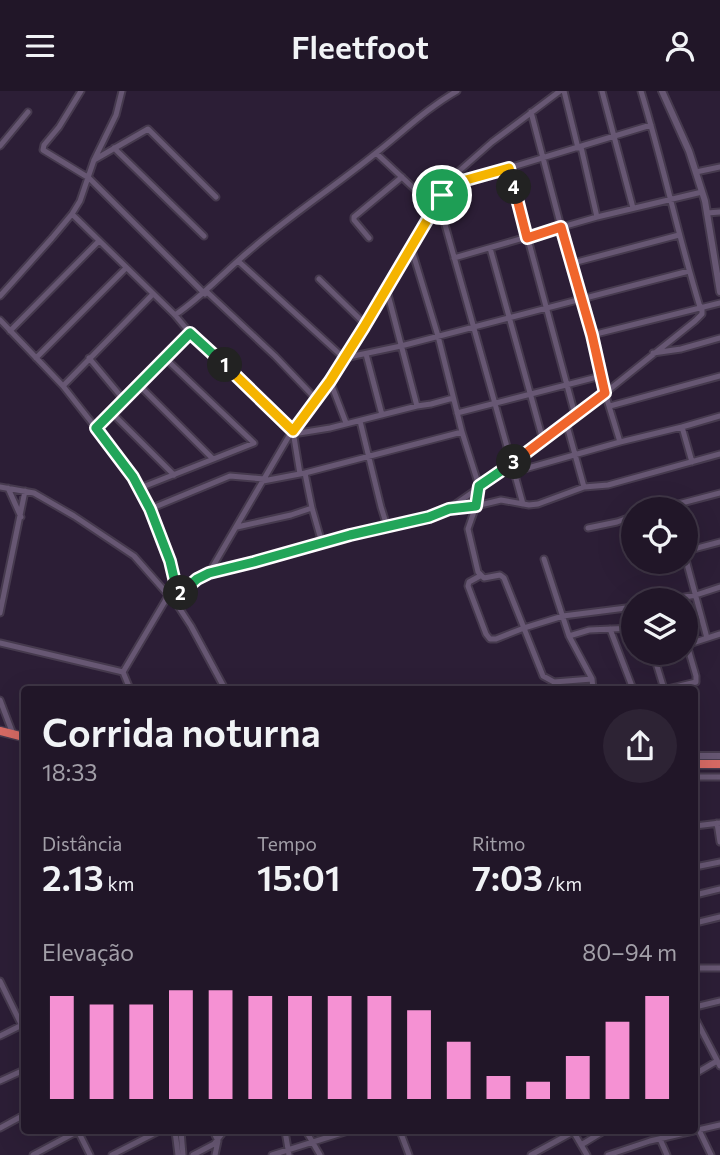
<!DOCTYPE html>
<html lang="pt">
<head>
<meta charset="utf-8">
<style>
  body { margin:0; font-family:Commissioner,sans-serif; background:#2d2334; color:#f1f3f6; height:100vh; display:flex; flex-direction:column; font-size:26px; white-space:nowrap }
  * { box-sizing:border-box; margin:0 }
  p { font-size:23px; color:#a29fa8 }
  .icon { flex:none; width:38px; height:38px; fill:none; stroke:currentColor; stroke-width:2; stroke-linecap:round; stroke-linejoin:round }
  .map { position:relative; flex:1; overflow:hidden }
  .drawer { position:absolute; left:21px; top:595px; width:677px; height:448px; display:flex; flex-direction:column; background:#211628; border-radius:7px; box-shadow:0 7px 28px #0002,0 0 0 2px #3e3545 }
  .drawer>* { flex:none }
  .buttons { position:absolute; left:621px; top:406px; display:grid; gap:14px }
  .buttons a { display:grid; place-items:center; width:77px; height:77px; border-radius:50%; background:#211628; box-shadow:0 7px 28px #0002,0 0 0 2px #3e3545; font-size:35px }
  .pin { position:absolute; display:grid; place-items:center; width:60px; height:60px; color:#fff; margin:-30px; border:4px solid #fff; border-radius:50%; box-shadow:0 2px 7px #0007 }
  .km { position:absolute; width:35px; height:35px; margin:-18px; border-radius:50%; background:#222; color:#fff; font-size:19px; line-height:35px; text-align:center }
  .round { display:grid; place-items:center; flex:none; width:74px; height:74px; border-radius:37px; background:#2d2334 }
  .headline { display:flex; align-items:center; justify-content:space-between; height:119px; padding:0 21px }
  h1 { font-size:38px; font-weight:600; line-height:52px }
  .metrics { display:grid; grid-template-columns:repeat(3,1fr); gap:10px; height:119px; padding:7px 21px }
  .metrics div { display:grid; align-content:center }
  .metrics b { font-size:35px; font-weight:600 }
  .metrics small { font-size:19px; font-weight:400 }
  .metrics p { font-size:19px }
  .chart { height:196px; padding:14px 21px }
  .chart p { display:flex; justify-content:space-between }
  .chart svg { width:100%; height:126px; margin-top:7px; stroke:#f591d3; stroke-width:6 }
  header { display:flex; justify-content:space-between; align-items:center; height:91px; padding:0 21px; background:#211628; font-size:32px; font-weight:600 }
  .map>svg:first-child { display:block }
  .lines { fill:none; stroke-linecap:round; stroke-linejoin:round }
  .minor-casing { stroke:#463a4e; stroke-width:9 }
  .tertiary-casing { stroke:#463a4e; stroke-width:10 }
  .trunk-casing { stroke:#463a4e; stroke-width:11 }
  .minor { stroke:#675773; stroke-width:5 }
  .tertiary { stroke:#675773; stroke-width:6 }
  .trunk { stroke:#d66a64; stroke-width:8 }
  .split-1-casing { stroke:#fff; stroke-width:14 }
  .split-2-casing { stroke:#fff; stroke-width:14 }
  .split-3-casing { stroke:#fff; stroke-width:14 }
  .split-4-casing { stroke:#fff; stroke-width:14 }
  .split-5-casing { stroke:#fff; stroke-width:14 }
  .split-1 { stroke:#f5b400; stroke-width:9 }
  .split-2 { stroke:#22a559; stroke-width:9 }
  .split-3 { stroke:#22a559; stroke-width:9 }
  .split-4 { stroke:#f0652b; stroke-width:9 }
  .split-5 { stroke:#f5b400; stroke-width:9 }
</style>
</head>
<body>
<header><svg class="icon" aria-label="menu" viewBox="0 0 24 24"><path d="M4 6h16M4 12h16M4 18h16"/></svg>Fleetfoot<svg class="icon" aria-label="person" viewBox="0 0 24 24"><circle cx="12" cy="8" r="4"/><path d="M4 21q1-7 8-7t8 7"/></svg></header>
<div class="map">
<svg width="720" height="1064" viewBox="0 0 720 1064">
  <rect width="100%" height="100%" fill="#2c1e36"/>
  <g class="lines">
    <defs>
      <path id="minor" d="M81 0 59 36 44 54 43 59 89 87 205 203
        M564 0 578 57
        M602 0 633 117
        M641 0C663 72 678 145 700 216
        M531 21 561 136 592 244 605 302 620 351
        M0 55 28 21
        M581 56 597 126
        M114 57 204 145
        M376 62 437 119 444 130 523 413
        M94 69 148 38 216 106
        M509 77 575 324
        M696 81 720 76
        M448 94 509 77 651 34
        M707 122 720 121
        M72 123 175 224 190 242 293 340 300 383
        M369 147 354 129V126L402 86
        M411 156 438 245 462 341 479 395 478 409 468 438 478 481 484 487 500 484 504 487 543 585 554 591 592 588
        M490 157 543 349
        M454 167 597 126 702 101
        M238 170 344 267 401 255 689 180
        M573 172 679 144
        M319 188 365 233
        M386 196 417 315
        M207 201 275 265 316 308
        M0 205 52 147 72 123 80 110 94 69 116 24 122 0
        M175 224C202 206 223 182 248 161 288 126 334 96 376 62 403 41 427 17 457 0
        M0 229 63 295 96 337 140 397 159 440 170 470 178 500V515
        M10 240 99 150
        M592 244 720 212
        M653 262 681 258 720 247
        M366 263 382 324
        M36 267 126 177
        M89 267 124 309
        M330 290 346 332
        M139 294 213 368
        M63 295 153 203
        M610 315 720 285
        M111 321 174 384
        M457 322 601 285
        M360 330 381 416 387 435
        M566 331 584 396
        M682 336 692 371
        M96 337 190 242
        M293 343 330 337 417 315 431 313 453 307
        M514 381 620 351 682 336 720 325
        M305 382 312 417 322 452
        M263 390 305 382 462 341
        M0 396 34 402 74 425 134 465 178 515 191 535 225 598
        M8 397 21 426
        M140 397 254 352 165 267
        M450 417 500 382 575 324 595 310 695 230 702 223V216
        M150 418 230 385 264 388
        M659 418 720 402
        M237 436 291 424 312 417
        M588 437 617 431 634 425
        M686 460 720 451
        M544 468 569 545 592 588 593 598
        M686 469 707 547
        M209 482 289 345 330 290 364 236 450 91 458 81 492 51 560 0
        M480 485 469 491 468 495 486 543 490 548H496L524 537 563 525 634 516
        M178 504 197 488 209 482 254 471 350 444 429 426 449 418 476 415 501 409 529 414 538 413 584 396 608 394 720 363
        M668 509 696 504 720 496
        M0 522 25 400
        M610 538 633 598
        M569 545 589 539 634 537
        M0 552 123 581
        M686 554 720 543
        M653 562 664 598
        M123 581 168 505
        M123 581 130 598
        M667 598 696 591V585L687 554
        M0 609 13 643
        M695 686H720
        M717 732 720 751
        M695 735 720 732
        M695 776 720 771
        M695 804 720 798
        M695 832 720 826
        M695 877H720
        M0 890 24 939
        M695 916 720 910
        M695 927 720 975
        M0 945 22 934
        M695 983 717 970
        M0 990 24 979
        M0 1037 24 1024
        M699 1039 711 1064
        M78 1040 90 1064
        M175 1040 178 1064
        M181 1040 183 1064
        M213 1040 218 1050 215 1064
        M285 1040 289 1064
        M306 1040 320 1064
        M400 1040 409 1064
        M573 1040 587 1064
        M660 1048 667 1064
        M581 1054 604 1040
        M33 1064 78 1040
        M112 1064 159 1040
        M193 1064 214 1053 224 1040
        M272 1064 348 1040
        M531 1064 573 1041
        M608 1064 650 1050 720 1034"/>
      <path id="tertiary" d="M662 0 689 60 705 110 720 201
        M695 665H720"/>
      <path id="trunk" d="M0 640 24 646
        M695 673H720"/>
    </defs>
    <use href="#minor" class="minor-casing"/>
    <use href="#tertiary" class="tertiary-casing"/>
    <use href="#trunk" class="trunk-casing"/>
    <use href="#minor" class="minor"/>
    <use href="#tertiary" class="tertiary"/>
    <use href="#trunk" class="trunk"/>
  </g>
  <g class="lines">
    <defs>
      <path id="split-1" d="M225 274 293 340 330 290 364 236 442 104"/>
      <path id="split-2" d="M181 502 178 504 170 470 150 418 133 386 96 337 190 242 225 274"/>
      <path id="split-3" d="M181 502 197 488 209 482 254 471 350 444 429 426 449 418 476 415 479 395 514 371"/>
      <path id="split-4" d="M514 96 527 147 561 136 592 244 605 302 514 371"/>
      <path id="split-5" d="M442 104 448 94 509 77 514 96"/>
    </defs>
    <use href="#split-1" class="split-1-casing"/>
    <use href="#split-2" class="split-2-casing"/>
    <use href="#split-3" class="split-3-casing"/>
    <use href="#split-4" class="split-4-casing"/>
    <use href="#split-5" class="split-5-casing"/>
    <use href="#split-1" class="split-1"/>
    <use href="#split-2" class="split-2"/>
    <use href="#split-3" class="split-3"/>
    <use href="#split-4" class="split-4"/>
    <use href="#split-5" class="split-5"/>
  </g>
</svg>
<div class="buttons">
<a><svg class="icon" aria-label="locate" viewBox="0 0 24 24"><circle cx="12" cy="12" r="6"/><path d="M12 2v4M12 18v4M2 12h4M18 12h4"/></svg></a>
<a><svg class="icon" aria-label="layers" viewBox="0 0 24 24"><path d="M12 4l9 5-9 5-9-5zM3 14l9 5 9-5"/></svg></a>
</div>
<div class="pin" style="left:442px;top:104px;background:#1e9e55"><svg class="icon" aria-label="arrive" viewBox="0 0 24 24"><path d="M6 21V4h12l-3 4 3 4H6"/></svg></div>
<b class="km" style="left:225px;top:274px">1</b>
<b class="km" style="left:181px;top:502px">2</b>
<b class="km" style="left:514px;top:371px">3</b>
<b class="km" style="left:514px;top:96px">4</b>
<section class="drawer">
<div class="headline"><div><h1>Corrida noturna</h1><p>18:33</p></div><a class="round"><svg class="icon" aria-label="share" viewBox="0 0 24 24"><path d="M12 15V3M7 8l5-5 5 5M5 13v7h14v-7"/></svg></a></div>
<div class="metrics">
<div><p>Distância</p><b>2.13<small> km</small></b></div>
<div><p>Tempo</p><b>15:01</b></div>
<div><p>Ritmo</p><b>7:03<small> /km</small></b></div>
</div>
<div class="chart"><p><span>Elevação</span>80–94 m</p>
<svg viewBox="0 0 160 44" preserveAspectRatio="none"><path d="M5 44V8M15 44V11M25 44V11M35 44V6M45 44V6M55 44V8M65 44V8M75 44V8M85 44V8M95 44V13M105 44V24M115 44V36M125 44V38M135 44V29M145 44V17M155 44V8"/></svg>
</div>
</section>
</div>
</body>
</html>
